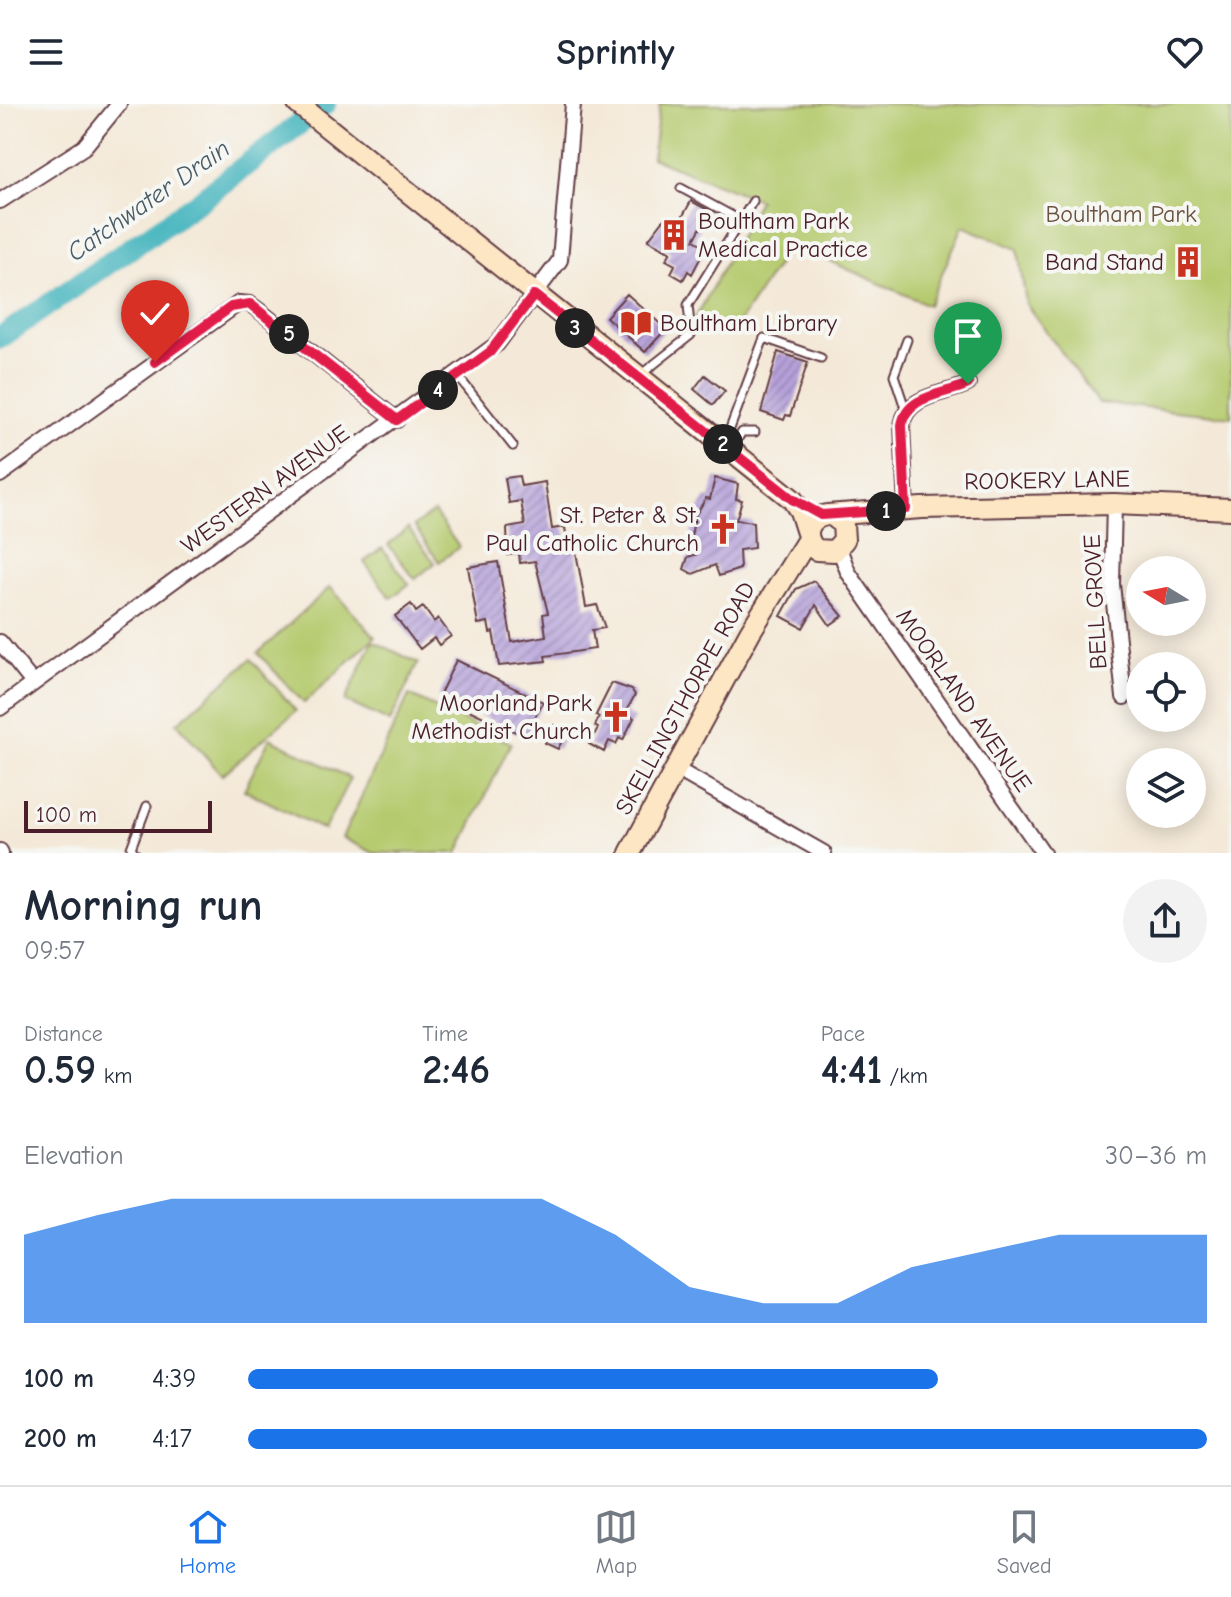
<!DOCTYPE html>
<html lang="en">
<head>
<meta charset="utf-8">
<style>
  body { margin:0; font-family:"Comic Neue",sans-serif; background:#f2f2f3; color:#1f2937; height:100vh; display:flex; flex-direction:column; font-size:30px; white-space:nowrap }
  * { box-sizing:border-box; margin:0 }
  p { font-size:26px; color:#747a83 }
  .icon { flex:none; width:44px; height:44px; fill:none; stroke:currentColor; stroke-width:2; stroke-linecap:round; stroke-linejoin:round }
  .map { position:relative; height:749px; overflow:hidden }
  .drawer { display:flex; flex-direction:column; background:#fff; flex:1 }
  .drawer>* { flex:none }
  .needle { width:52px; rotate:280deg }
  .fabs { position:absolute; left:1126px; top:452px; display:grid; gap:16px }
  .fabs a { display:grid; place-items:center; width:80px; height:80px; border-radius:50%; background:#fff; box-shadow:0 4px 20px #0003; font-size:40px }
  .scale { position:absolute; left:24px; bottom:20px; width:188px; box-sizing:border-box; padding-left:8px; border:4px solid #4a1f2b; border-top:0; font-size:22px; line-height:28px; white-space:nowrap; color:#4a1f2b; -webkit-text-stroke:6px #f6f6f2; paint-order:stroke }
  .pin { position:absolute; display:grid; place-items:center; width:68px; height:68px; color:#fff; margin:-82px -34px; border-radius:50% 50% 50% 0; rotate:-45deg; box-shadow:0 0 8px #0007 }
  .pin .icon { rotate:45deg }
  .km { position:absolute; width:40px; height:40px; margin:-20px; border-radius:50%; background:#222; color:#fff; font-size:22px; line-height:40px; text-align:center }
  .round { display:grid; place-items:center; flex:none; width:84px; height:84px; border-radius:42px; background:#f2f2f3 }
  .head { display:flex; align-items:center; justify-content:space-between; height:136px; padding:0 24px }
  h1 { font-size:44px; font-weight:700; line-height:60px }
  .figures { display:grid; grid-template-columns:repeat(3,1fr); gap:12px; height:136px; padding:8px 24px }
  .figures div { display:grid; align-content:center }
  .figures b { font-size:40px; font-weight:700 }
  .figures small { font-size:22px; font-weight:400 }
  .figures p { font-size:22px }
  .chart { height:224px; padding:16px 24px }
  .chart p { display:flex; justify-content:space-between }
  .chart svg { width:100%; height:144px; margin-top:8px; fill:#1a73e8; opacity:.7 }
  ul { padding:0 24px; list-style:none; font-size:26px }
  li { display:grid; grid-template-columns:128px 96px 1fr; align-items:center; height:60px }
  li i { height:20px; border-radius:10px; background:#1a73e8 }
  header { display:flex; justify-content:space-between; align-items:center; height:104px; padding:0 24px; background:#fff; font-size:36px; font-weight:700 }
  .tabs { display:flex; justify-content:space-around; align-items:center; height:112px; border-top:2px solid #e0e1e3; background:#fff; font-size:22px; color:#747a83 }
  .tabs a { display:grid; justify-items:center; gap:4px }
  .tabs .selected { color:#1a73e8 }
  .map>svg:first-child { display:block }
  .park { fill:#b5ca6e; stroke:#80744c; stroke-width:2 }
  .lines { fill:none; stroke-linecap:round; stroke-linejoin:round }
  .river { stroke:#46b6bf; stroke-width:22 }
  .building { fill:url(#building-hatch) }
  .lane-casing { stroke:#643d45; stroke-width:11 }
  .street-casing { stroke:#643d45; stroke-width:18 }
  .secondary-casing { stroke:#643d45; stroke-width:24 }
  .lane { stroke:#fff; stroke-width:7 }
  .street { stroke:#fff; stroke-width:14 }
  .secondary { stroke:#fce6c4; stroke-width:20 }
  .route-casing { stroke:#fff; stroke-width:16 }
  .route { stroke:#e11d48; stroke-width:10 }
  .labels { text-anchor:middle; stroke-width:8; stroke-linejoin:round; paint-order:stroke }
  .park-label { font-size:24px; fill:#6a523f; stroke:#f6f6f2 }
  .poi-label { font-size:24px; fill:#4a1f2b; stroke:#f6f6f2; text-anchor:end }
  .street-label { font-size:24px; fill:#4a1f2b; stroke:#f6f6f2 }
  .water-label { font-size:26px; font-style:italic; fill:#485b66; stroke:#f6f6f2 }
</style>
</head>
<body>
<header><svg class="icon" aria-label="menu" viewBox="0 0 24 24"><path d="M4 6h16M4 12h16M4 18h16"/></svg>Sprintly<svg class="icon" aria-label="heart" viewBox="0 0 24 24"><path d="M12 20l-8-8c-3-5 5-10 8-4 3-6 11-1 8 4z"/></svg></header>
<div class="map">
<svg width="1231" height="749" viewBox="0 0 1231 749">
  <defs>
    <pattern id="building-hatch" width="6" height="6" patternUnits="userSpaceOnUse" patternTransform="scale(2)"><rect width="6" height="6" fill="#b6a1da"/><path d="M-1 1l2-2M0 6l6-6M5 7l2-2" fill="none" stroke="#9683b1"/></pattern>
  </defs>
  <rect width="100%" height="100%" fill="#f6f6f2"/>
  <filter id="ink" filterUnits="userSpaceOnUse"><feTurbulence type="fractalNoise" baseFrequency=".0125" numOctaves="2"/><feDisplacementMap in="SourceGraphic" scale="16" xChannelSelector="R" yChannelSelector="G"/><feConvolveMatrix kernelMatrix="1 2 1 2 8 2 1 2 1" color-interpolation-filters="sRGB"/></filter>
  <filter id="wash" filterUnits="userSpaceOnUse"><feTurbulence type="fractalNoise" baseFrequency=".006" numOctaves="4" result="noise"/><feDisplacementMap in="SourceGraphic" scale="32" xChannelSelector="R" yChannelSelector="G"/><feGaussianBlur stdDeviation="1.8" result="paint"/><feColorMatrix in="noise" values="0 0 0 0 0 0 0 0 0 0 0 0 0 0 0 0 0 1.4 0 .05"/><feComposite in="paint" operator="in"/></filter>
  <g filter="url(#wash)">
    <rect width="100%" height="100%" fill="#f4e9d8"/>
    <path class="park" d="M660 0H1231V313L1099 299 1026 200 1018 145 963 122 928 201 791 140 736 223 692 221 759 96 652 54Z
      M434 408 459 443 439 458 414 422Z
      M408 424 435 459 415 475 388 441Z
      M382 444 409 480 391 494 364 458Z
      M330 483 375 533 304 599 258 549Z
      M373 537 418 559 390 618 345 597Z
      M251 555 296 607 222 671 177 619Z
      M409 591 511 639 458 749H374L342 734Z
      M270 634 350 674 324 726 244 686Z"/>
    <g class="lines">
      <path class="river" d="M0 234 198 98 325 0"/>
    </g>
    <g id="blocks">
      <path class="building" d="M691 97 710 107 694 136 706 143 692 170 688 167 683 176 671 169 675 161 666 156 671 148 648 136 665 114 678 121Z
        M1180 158a9 9 0 1 1 18 0a9 9 0 1 1-18 0Z
        M627 190 666 225 645 248 606 213Z
        M778 248 808 258 790 312 786 311 784 316 761 308Z
        M705 271 725 287 713 301 694 285Z
        M519 372 521 382 545 378 552 425 565 423 567 438 574 437 586 503 597 501 605 524 592 526 595 545 545 552 546 557 499 562 493 528 490 529 488 518 478 520 468 463 498 458 512 538 546 532 543 510 548 509 535 457 520 459 519 449 508 451 507 424 525 421 521 397 509 399 505 374Z
        M715 374 738 380 736 395 742 396 736 416 753 418 754 444 739 446 740 465 719 472 715 461 693 470 684 465 688 453 697 450 691 432 695 412 706 394 710 395Z
        M814 477 843 512 830 521 816 501 803 524 781 512 796 485Z
        M411 500 416 508 423 503 434 518 438 514 451 532 439 541 434 534 420 545 395 512Z
        M456 556 543 598 532 619 550 628 554 621 567 627 558 645 545 639 546 636 528 628 526 633 439 592Z
        M612 579 632 586 635 591 625 609 634 614 623 636 619 634 616 640 609 637 604 648 589 640 598 624 595 622 599 613 596 611Z"/>
    </g>
  </g>
  <g filter="url(#ink)">
    <use href="#blocks" fill-opacity="0" stroke="#643d45" stroke-width="2"/>
    <g class="lines">
      <defs>
        <path id="lane" d="M681 84 740 116
          M457 271 513 342
          M639 272 691 231 688 201 753 97
          M906 307 894 271 907 236
          M725 338 764 234 821 254
          M732 344 742 328H755
          M135 749 131 744 147 702"/>
        <path id="street" d="M0 97 84 43 119 0
          M0 371 239 199 250 200 261 208 397 316
          M1114 400 1112 480 1124 593
          M906 405 902 321C907 290 945 291 968 280
          M839 444 848 468 1043 749
          M0 538 33 579
          M0 604 497 240 560 156 573 0
          M676 665 824 749
          M0 747 1 749"/>
        <path id="secondary" d="M298 0 792 395 800 407 807 429
          M833 412 843 420 844 436 834 447 816 446C802 432 807 414 827 411L922 404 1114 400 1231 405
          M630 749 750 528 808 435"/>
      </defs>
      <use href="#lane" class="lane-casing"/>
      <use href="#street" class="street-casing"/>
      <use href="#secondary" class="secondary-casing"/>
      <use href="#lane" class="lane"/>
      <use href="#street" class="street"/>
      <use href="#secondary" class="secondary"/>
    </g>
  </g>
  <g class="lines" filter="url(#ink)">
    <defs>
      <path id="route" d="M155 258 231 203 250 200 397 316 490 248 534 191 792 395 821 411 906 405 902 321C907 290 946 291 968 280"/>
    </defs>
    <use href="#route" class="route-casing"/>
    <use href="#route" class="route"/>
  </g>
  <defs>
    <symbol id="building-bare" viewBox="-9 -9 18 18"><path d="M-4-6H4V6H1V3H-1V6H-4ZM-2.5-4.3h1.7v1.8h-1.7ZM.8-4.3h1.7v1.8H.8ZM-2.5-1h1.7V.8h-1.7ZM.8-1h1.7V.8H.8Z" fill="#c8321e" stroke="#f6f6f2" stroke-width="2.5" paint-order="stroke"/></symbol>
    <symbol id="library-bare" viewBox="-9 -9 18 18"><path d="M-6-4Q-3-5.5-.7-3.5V5Q-3 3-6 4ZM6-4Q3-5.5 .7-3.5V5Q3 3 6 4Z" fill="#c8321e" stroke="#f6f6f2" stroke-width="2.5" paint-order="stroke"/></symbol>
    <symbol id="church-bare" viewBox="-9 -9 18 18"><path d="M-1.2-6h2.4v3.5h3.3v2.4h-3.3V6h-2.4V-.1h-3.3v-2.4h3.3Z" fill="#c8321e" stroke="#f6f6f2" stroke-width="2.5" paint-order="stroke"/></symbol>
  </defs>
  <g fill-rule="evenodd">
    <use href="#building-bare" x="652" y="109" width="44" height="44"/>
    <use href="#building-bare" x="1166" y="136" width="44" height="44"/>
    <use href="#library-bare" x="614" y="197" width="44" height="44"/>
    <use href="#church-bare" x="701" y="403" width="44" height="44"/>
    <use href="#church-bare" x="594" y="591" width="44" height="44"/>
  </g>
  <g class="labels">
    <g class="park-label">
      <text x="1121" y="118">Boultham Park</text>
    </g>
    <g class="poi-label">
      <text x="698" y="125" text-anchor="start">Boultham Park<tspan x="698" dy="28">Medical Practice</tspan></text>
      <text x="1164" y="166">Band Stand</text>
      <text x="660" y="227" text-anchor="start">Boultham Library</text>
      <text x="699" y="419">St. Peter &amp; St.<tspan x="699" dy="28">Paul Catholic Church</tspan></text>
      <text x="592" y="607">Moorland Park<tspan x="592" dy="28">Methodist Church</tspan></text>
    </g>
    <g class="street-label">
      <text transform="translate(1047 376) rotate(-1)" y="8">ROOKERY LANE</text>
      <text transform="translate(265 385) rotate(-36)" y="8">WESTERN AVENUE</text>
      <text transform="translate(1095 498) rotate(-93)" y="8">BELL GROVE</text>
      <text transform="translate(685 594) rotate(-61)" y="8">SKELLINGTHORPE ROAD</text>
      <text transform="translate(964 596) rotate(55)" y="8">MOORLAND AVENUE</text>
    </g>
    <g class="water-label">
      <text transform="translate(148 96) rotate(-35)" y="9">Catchwater Drain</text>
    </g>
  </g>
</svg>
<div class="fabs">
<a><svg class="needle" viewBox="-14 -14 28 28"><path d="M0-13l5 13h-10z" fill="#e53935"/><path d="M0 13l5-13h-10z" fill="#747a83"/></svg></a>
<a><svg class="icon" aria-label="locate" viewBox="0 0 24 24"><circle cx="12" cy="12" r="6"/><path d="M12 2v4M12 18v4M2 12h4M18 12h4"/></svg></a>
<a><svg class="icon" aria-label="layers" viewBox="0 0 24 24"><path d="M12 4l9 5-9 5-9-5zM3 14l9 5 9-5"/></svg></a>
</div>
<div class="scale">100 m</div>
<div class="pin" style="left:968px;top:280px;background:#1e9e55"><svg class="icon" aria-label="arrive" viewBox="0 0 24 24"><path d="M6 21V4h12l-3 4 3 4H6"/></svg></div>
<div class="pin" style="left:155px;top:258px;background:#d93025"><svg class="icon" aria-label="check" viewBox="0 0 24 24"><path d="M5 12l5 5 9-10"/></svg></div>
<b class="km" style="left:886px;top:407px">1</b>
<b class="km" style="left:723px;top:340px">2</b>
<b class="km" style="left:575px;top:224px">3</b>
<b class="km" style="left:438px;top:286px">4</b>
<b class="km" style="left:289px;top:230px">5</b>
</div>
<section class="drawer">
<div class="head"><div><h1>Morning run</h1><p>09:57</p></div><a class="round"><svg class="icon" aria-label="share" viewBox="0 0 24 24"><path d="M12 15V3M7 8l5-5 5 5M5 13v7h14v-7"/></svg></a></div>
<div class="figures">
<div><p>Distance</p><b>0.59<small> km</small></b></div>
<div><p>Time</p><b>2:46</b></div>
<div><p>Pace</p><b>4:41<small> /km</small></b></div>
</div>
<div class="chart"><p><span>Elevation</span>30–36 m</p>
<svg viewBox="0 0 160 44" preserveAspectRatio="none"><path d="M0 44V17L10 11L20 6L30 6L40 6L50 6L60 6L70 6L80 17L90 33L100 38L110 38L120 27L130 22L140 17L150 17L160 17V44z"/></svg>
</div>
<ul>
<li><b>100 m</b>4:39<i style="width:72%"></i></li>
<li><b>200 m</b>4:17<i style="width:100%"></i></li>
</ul>
</section>
<nav class="tabs">
<a class="selected"><svg class="icon" aria-label="home" viewBox="0 0 24 24"><path d="M3 11l9-7 9 7M6 9v11h12V9"/></svg>Home</a>
<a><svg class="icon" aria-label="map" viewBox="0 0 24 24"><path d="M3 6l6-2 6 2 6-2v14l-6 2-6-2-6 2zM9 4v14M15 6v14"/></svg>Map</a>
<a><svg class="icon" aria-label="saved" viewBox="0 0 24 24"><path d="M7 4h10v16l-5-4-5 4z"/></svg>Saved</a>
</nav>
</body>
</html>
